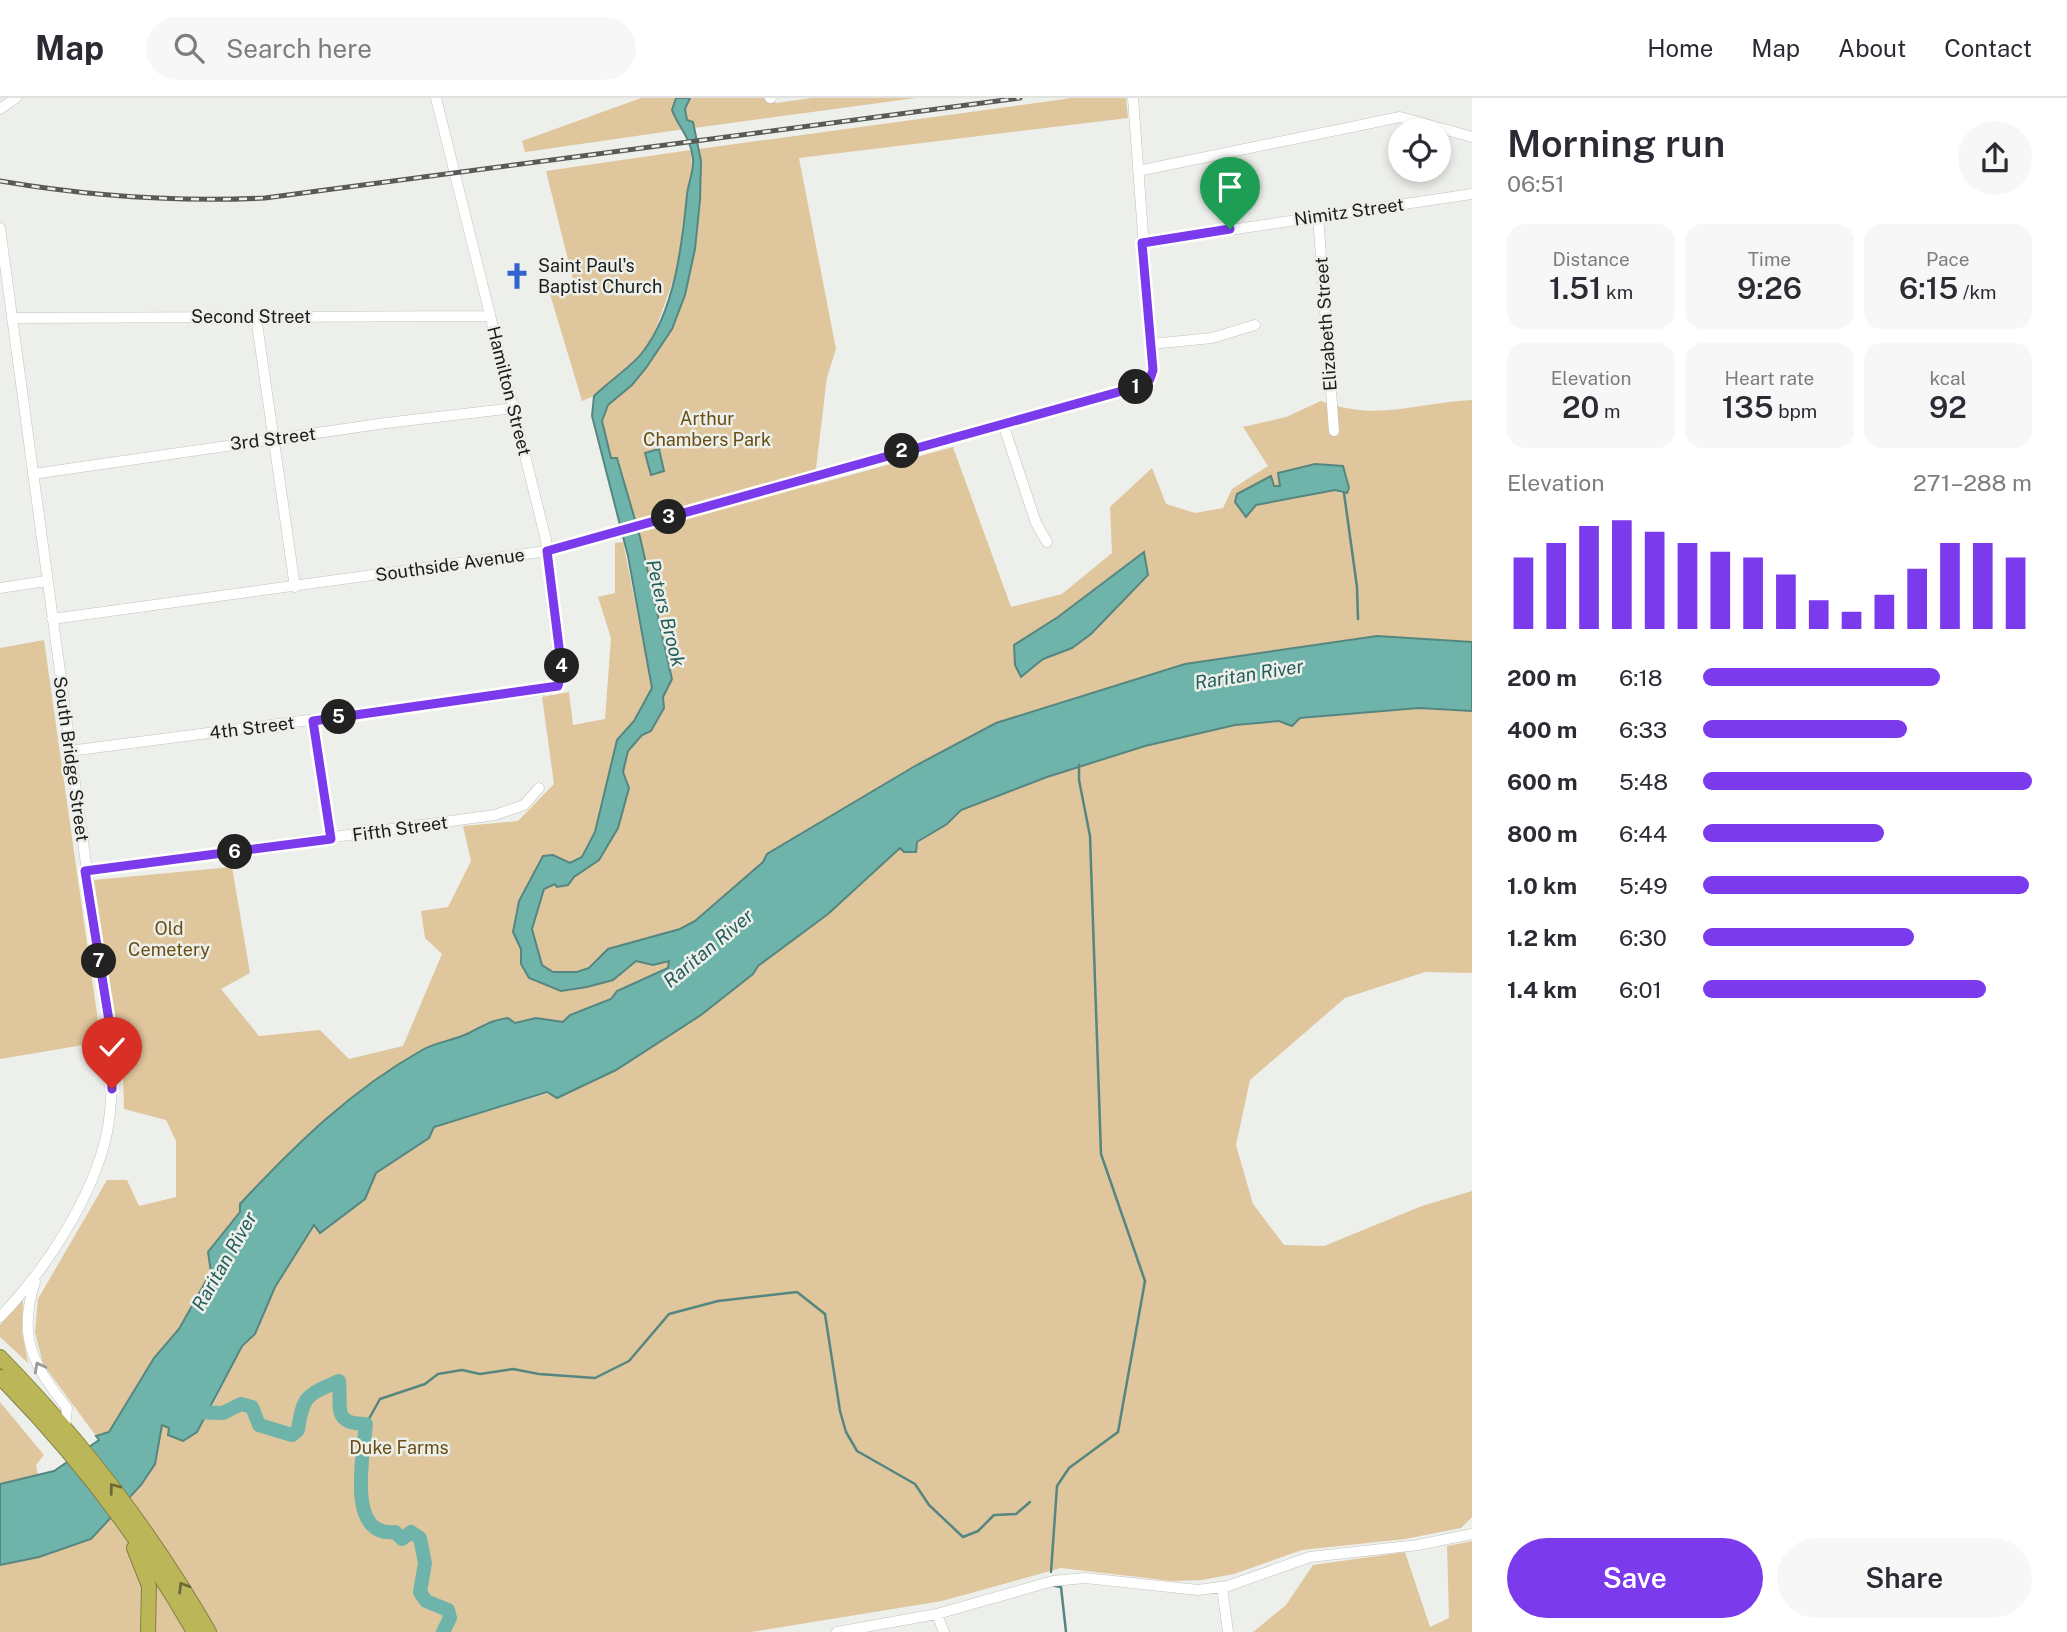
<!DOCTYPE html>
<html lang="en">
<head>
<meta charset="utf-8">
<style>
  body { margin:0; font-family:"Public Sans",sans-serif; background:#f7f7f7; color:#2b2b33; height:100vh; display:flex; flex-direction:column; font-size:26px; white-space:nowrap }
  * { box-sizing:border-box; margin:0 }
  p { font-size:23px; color:#7c7c81 }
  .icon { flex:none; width:38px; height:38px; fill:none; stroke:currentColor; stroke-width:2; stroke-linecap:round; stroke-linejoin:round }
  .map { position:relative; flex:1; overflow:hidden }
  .drawer { display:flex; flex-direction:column; background:#fff; width:595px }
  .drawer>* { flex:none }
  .buttons { position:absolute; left:1388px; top:21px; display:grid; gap:14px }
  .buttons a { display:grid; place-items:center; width:63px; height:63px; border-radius:50%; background:#fff; box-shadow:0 4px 10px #0003; font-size:35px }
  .pin { position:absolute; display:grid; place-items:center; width:60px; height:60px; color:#fff; margin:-72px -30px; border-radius:50% 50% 50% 0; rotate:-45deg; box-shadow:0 0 7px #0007 }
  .pin .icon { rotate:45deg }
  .km { position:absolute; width:35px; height:35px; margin:-18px; border-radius:50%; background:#222; color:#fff; font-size:19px; line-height:35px; text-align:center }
  .round { display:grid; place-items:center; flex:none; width:74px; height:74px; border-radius:37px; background:#f7f7f7 }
  .head { display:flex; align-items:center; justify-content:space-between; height:119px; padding:0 35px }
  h1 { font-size:38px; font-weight:600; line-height:52px }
  .metrics { display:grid; grid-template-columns:repeat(3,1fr); gap:10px; height:119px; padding:7px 35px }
  .metrics div { display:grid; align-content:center; border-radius:18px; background:#f7f7f7; text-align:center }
  .metrics b { font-size:30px; font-weight:600 }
  .metrics small { font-size:19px; font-weight:400 }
  .metrics p { font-size:19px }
  .chart { height:196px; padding:14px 35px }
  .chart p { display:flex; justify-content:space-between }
  .chart svg { width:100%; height:126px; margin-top:7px; stroke:#7c3aed; stroke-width:6 }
  .primary-button { display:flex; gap:14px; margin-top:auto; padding:14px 35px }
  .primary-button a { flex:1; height:80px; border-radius:42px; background:#7c3aed; color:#fff; font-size:28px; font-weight:600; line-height:80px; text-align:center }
  .primary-button a+a { background:#f7f7f7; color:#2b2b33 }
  ul { padding:0 35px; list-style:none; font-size:23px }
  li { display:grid; grid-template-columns:112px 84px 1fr; align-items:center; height:52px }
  li i { height:18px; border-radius:9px; background:#7c3aed }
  header { display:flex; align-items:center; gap:42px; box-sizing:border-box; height:98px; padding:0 35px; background:#fff; border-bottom:2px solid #e1e1e2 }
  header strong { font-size:33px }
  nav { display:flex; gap:38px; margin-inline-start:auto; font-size:24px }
  .search { width:490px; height:63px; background:#f7f7f7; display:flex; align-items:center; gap:18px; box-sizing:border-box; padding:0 24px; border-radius:38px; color:#7c7c81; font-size:26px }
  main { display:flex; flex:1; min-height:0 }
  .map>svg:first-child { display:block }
  .green { fill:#dfc69c; fill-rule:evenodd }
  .water { fill:#6fb4ab; stroke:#568680; stroke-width:2 }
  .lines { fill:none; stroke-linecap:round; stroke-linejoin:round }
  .stream { stroke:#568680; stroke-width:2.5 }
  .river { stroke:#6fb4ab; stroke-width:14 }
  .minor-casing { stroke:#c0c3bf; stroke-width:11 }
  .highway-casing { stroke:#838143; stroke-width:16 }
  .minor { stroke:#fff; stroke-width:10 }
  .highway { stroke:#bbb758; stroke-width:14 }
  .rail-casing { stroke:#595a58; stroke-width:5 }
  .rail { stroke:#edefeb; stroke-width:2.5; stroke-dasharray:8; stroke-linecap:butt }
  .oneway { stroke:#989998 }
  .oneway2 { stroke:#6b6a3a }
  .route-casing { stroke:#fff; stroke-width:14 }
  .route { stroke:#7c3aed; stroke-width:9 }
  .labels { text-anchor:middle; stroke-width:5; stroke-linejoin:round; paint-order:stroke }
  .street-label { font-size:18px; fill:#1b1c1b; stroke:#edefeb }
  .poi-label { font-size:18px; fill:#1b1c1b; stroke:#edefeb; text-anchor:start }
  .park-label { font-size:18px; fill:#694d13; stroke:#edefeb }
  .water-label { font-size:19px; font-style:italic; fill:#235d57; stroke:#edefeb }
</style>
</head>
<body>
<header>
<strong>Map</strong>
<div class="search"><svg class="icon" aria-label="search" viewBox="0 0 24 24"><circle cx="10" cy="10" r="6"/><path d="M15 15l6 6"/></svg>Search here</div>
<nav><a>Home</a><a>Map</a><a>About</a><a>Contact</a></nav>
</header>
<main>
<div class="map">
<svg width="1472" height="1534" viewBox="0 0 1472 1534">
  <rect width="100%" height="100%" fill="#edefeb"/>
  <path class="green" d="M641 0H676L672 12 685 31 525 54 522 43Z
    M690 0H772L776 5 812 0H916L694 30 692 24 687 23 685 11Z
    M1072 0H1126L1128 20 799 60 836 251 827 279 814 387 953 349 1011 509 1062 496 1112 455 1110 409 1152 370 1166 406 1195 415 1223 410 1232 391 1268 368 1243 329 1286 319 1321 303C1377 324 1415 305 1472 302V544L1377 538 1185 566 996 625 767 756 763 764 695 823 680 831 608 851 589 870 577 874H553L542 867 532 831 544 791 574 779 618 730 623 674 628 653 642 637 651 633 664 610 663 599 672 581 640 439 618 360H611L602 323 608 307 632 287 672 231 695 151 700 102 699 51ZM1271 378 1274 388 1349 390 1342 396 1335 392 1256 407 1247 419Z
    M691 52 692 79 682 128 680 163 655 233 641 257 594 298 582 303 549 193 574 186 546 73Z
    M623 444 652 590 634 623 617 642 595 734 582 759 570 765 553 757 543 759C536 773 526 787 520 802 501 843 535 865 561 893L612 882 636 863 653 867 669 863 668 870 617 893 611 901 570 917 563 924 536 920 515 926 487 924 470 935 426 950 295 1048 241 1106 240 1114 209 1154 211 1174 179 1231 154 1260 109 1334 96 1338 43 1266 35 1234 38 1201 107 1082H127L139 1108 176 1099V1043L166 1022 124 1011 123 978 94 782 232 769 250 875 221 891 259 938 320 932 349 961 403 948 442 856 425 840 421 813 448 809 471 763 463 728 518 723 554 686 542 599 569 594 573 627 605 621 611 540 598 499 615 495V445Z
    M44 542 101 944 0 961V550Z
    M1419 610 1472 613V875L1425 874 1345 900 1250 982 1236 1047 1253 1106 1284 1147 1324 1148 1422 1108 1472 1093V1419L1461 1430 1405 1441 1302 1452 1234 1476 1202 1482 1172 1483 1061 1470 942 1503 751 1534H0V1467L39 1459 91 1441 141 1387 155 1366 162 1326 169 1330 210 1313 242 1248 255 1236 275 1189 315 1126 321 1135 365 1101 376 1075 429 1040 434 1029 587 984 616 972 701 917 753 877 758 868 828 816 901 750 904 754 947 726 961 712 1047 679 1145 648 1235 627Z
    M23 1202 22 1233 28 1265 0 1239V1227Z
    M0 1304 44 1357 36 1367 38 1377 0 1386Z
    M1472 1443V1534H1253L1286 1507 1313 1467 1405 1454 1430 1529 1449 1520 1447 1448Z"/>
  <path class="water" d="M676 0H690L685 11 687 22 693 24 701 63 700 102 695 151 685 197 672 231 646 270 632 287 608 307 602 323 611 360H617L640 439 672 581 663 599 664 610 651 633 642 637 628 653 623 674 629 690 618 730 599 762 574 779 568 787 557 789 555 786 544 791 532 831 542 867 553 874H577L589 870 608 851 680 831 695 823 763 764 767 756 915 668 996 625 1185 566 1377 538 1472 544V613L1419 610 1300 620 1292 628 1279 623 1235 627 1145 648 1047 679 961 712 947 726 917 744 916 754H904L900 750 828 816 758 868 753 876 701 917 616 972 557 1000 547 994 434 1029 429 1040 376 1075 365 1101 320 1135 314 1127 275 1189 255 1236 242 1248 197 1334 183 1343 168 1337 169 1330 162 1327 155 1366 141 1387 91 1441 39 1459 0 1467V1386L54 1373 99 1342 96 1338 109 1334 154 1260 179 1231 211 1174 208 1154 240 1114V1106C296 1046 352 991 424 951 437 944 455 942 469 935 485 927 489 923 508 920L515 925 536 920 563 924 570 917 611 901 617 893 668 870 669 863 653 867 636 863 613 882 587 889 561 893 529 880 521 866V851L513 834 519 803 543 758 553 757 570 765 582 759 595 734 617 642 634 623 652 590 628 458 592 318 594 298C607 285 632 268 642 255 675 213 682 147 687 97 688 85 694 74 693 61 691 39 678 29 672 12Z
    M659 351 664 373 651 377 645 355Z
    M1315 366 1343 368 1349 390 1347 395 1335 392 1256 407 1246 419 1235 404 1237 396 1271 378 1274 388H1280L1278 375Z
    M1144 454 1148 477 1091 536 1072 550 1043 561 1021 579 1015 567 1014 547 1058 519Z"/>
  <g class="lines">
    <path class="stream" d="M1344 395 1357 489 1358 521
      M366 1326 380 1301 425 1286 438 1276 462 1272 480 1276 513 1271 539 1276 595 1280 629 1263 669 1216 718 1203 797 1194 825 1216 840 1313 846 1334 857 1353 915 1386 929 1407 963 1439 978 1433 994 1417 1016 1416 1030 1404
      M1051 1474 1057 1388 1069 1370 1118 1334 1145 1183 1101 1056 1090 738 1079 682V667
      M1055 1488 1061 1489 1066 1534"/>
    <path class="river" d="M190 1314 223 1315 241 1306 252 1309 259 1327 292 1337 298 1332C303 1297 307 1297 339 1283 342 1309 331 1326 366 1326 363 1357 346 1440 395 1434L402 1441 411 1434 420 1440 425 1465 420 1494 426 1503 448 1512 450 1520 443 1534"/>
    <defs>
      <path id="minor" d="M770 0H771
        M0 11 16 0
        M1138 73 1400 19 1472 39
        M1318 118 1334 333
        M0 130 112 958C112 984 112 1009 107 1034 94 1098 45 1173 0 1219
        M1142 145 1472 96
        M256 219 295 489
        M12 220 490 218
        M1151 246 1212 240 1255 227
        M1003 326 1036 425 1047 444
        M33 376 386 325 514 310
        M0 490 46 483
        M52 521 547 453 1140 288 1150 281 1153 272 1133 0
        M313 623 331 741
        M69 653 550 591 561 584 546 442 436 0
        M85 773 495 717 524 707 539 690
        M35 1184C17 1239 33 1267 67 1310L65 1329
        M1222 1489 1228 1534
        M937 1516 944 1534
        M837 1534 937 1516 1053 1483 1085 1480 1198 1492 1228 1488 1310 1459 1418 1447 1472 1436"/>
      <path id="highway" d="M0 1259C81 1342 151 1433 209 1534
        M0 1279C75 1355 141 1441 194 1534
        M134 1450 149 1488 148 1534"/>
    </defs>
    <use href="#minor" class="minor-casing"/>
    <use href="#highway" class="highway-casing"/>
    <use href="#minor" class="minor"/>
    <use href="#highway" class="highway"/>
    <defs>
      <path id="rail" d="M0 83C87 98 177 104 265 100L1020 0"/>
    </defs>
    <use href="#rail" class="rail-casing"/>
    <use href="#rail" class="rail"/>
  </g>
  <defs><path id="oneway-chevron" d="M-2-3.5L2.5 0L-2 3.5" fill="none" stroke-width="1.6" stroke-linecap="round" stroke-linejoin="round" transform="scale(1.75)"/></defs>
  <use class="oneway" href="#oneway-chevron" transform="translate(39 1269) rotate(-118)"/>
  <g class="oneway2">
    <use href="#oneway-chevron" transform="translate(114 1390) rotate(-127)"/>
    <use href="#oneway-chevron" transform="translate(183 1489) rotate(-122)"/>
  </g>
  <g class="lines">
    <defs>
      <path id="route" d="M112 991 110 929 85 773 331 741 313 623 558 588 562 573 547 453 1140 288 1150 281 1153 272 1142 145 1230 131"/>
    </defs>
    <use href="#route" class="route-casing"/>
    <use href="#route" class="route"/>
  </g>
  <defs>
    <symbol id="church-bare" viewBox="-9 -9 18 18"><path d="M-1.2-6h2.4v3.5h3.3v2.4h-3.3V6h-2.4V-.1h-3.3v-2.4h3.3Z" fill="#3261d0" stroke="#edefeb" stroke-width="2.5" paint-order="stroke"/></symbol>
  </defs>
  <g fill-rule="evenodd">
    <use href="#church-bare" x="498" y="159" width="38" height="38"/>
  </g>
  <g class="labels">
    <g class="street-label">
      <text transform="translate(1349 114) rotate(-8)" y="6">Nimitz Street</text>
      <text x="251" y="225">Second Street</text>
      <text transform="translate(1326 226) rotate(-94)" y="6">Elizabeth Street</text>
      <text transform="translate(509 293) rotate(76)" y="6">Hamilton Street</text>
      <text transform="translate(273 341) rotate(-7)" y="6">3rd Street</text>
      <text transform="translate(450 467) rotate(-8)" y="6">Southside Avenue</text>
      <text transform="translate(252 630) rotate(-7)" y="6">4th Street</text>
      <text transform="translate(71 661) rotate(82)" y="6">South Bridge Street</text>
      <text transform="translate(400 731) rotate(-8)" y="6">Fifth Street</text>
    </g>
    <g class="poi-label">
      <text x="538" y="174">Saint Paul's<tspan x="538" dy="21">Baptist Church</tspan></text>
    </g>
    <g class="park-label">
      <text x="707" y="327">Arthur<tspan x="707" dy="21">Chambers Park</tspan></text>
      <text x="169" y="837">Old<tspan x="169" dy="21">Cemetery</tspan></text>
      <text x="399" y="1356">Duke Farms</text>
    </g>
    <g class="water-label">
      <text transform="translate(666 515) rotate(76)" y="7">Peters Brook</text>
      <text transform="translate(1249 576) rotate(-9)" y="7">Raritan River</text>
      <text transform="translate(708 850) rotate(-40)" y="7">Raritan River</text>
      <text transform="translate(224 1163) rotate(-60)" y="7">Raritan River</text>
    </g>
  </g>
</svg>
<div class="buttons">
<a><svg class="icon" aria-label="locate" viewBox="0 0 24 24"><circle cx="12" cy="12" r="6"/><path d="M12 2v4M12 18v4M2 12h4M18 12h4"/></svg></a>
</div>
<div class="pin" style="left:1230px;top:131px;background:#1e9e55"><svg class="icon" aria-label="arrive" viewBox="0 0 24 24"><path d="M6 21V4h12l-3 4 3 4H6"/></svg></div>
<div class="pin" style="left:112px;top:991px;background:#d93025"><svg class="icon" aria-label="check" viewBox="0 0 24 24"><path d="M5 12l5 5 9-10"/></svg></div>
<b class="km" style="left:1136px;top:289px">1</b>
<b class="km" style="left:902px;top:353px">2</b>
<b class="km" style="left:669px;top:419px">3</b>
<b class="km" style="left:562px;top:568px">4</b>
<b class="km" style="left:339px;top:619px">5</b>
<b class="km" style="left:235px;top:754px">6</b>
<b class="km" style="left:99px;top:863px">7</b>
</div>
<section class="drawer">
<div class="head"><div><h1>Morning run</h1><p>06:51</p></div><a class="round"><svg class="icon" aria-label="share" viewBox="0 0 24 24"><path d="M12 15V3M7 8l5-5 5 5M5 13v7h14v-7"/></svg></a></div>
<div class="metrics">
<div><p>Distance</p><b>1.51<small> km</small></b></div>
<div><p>Time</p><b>9:26</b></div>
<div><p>Pace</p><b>6:15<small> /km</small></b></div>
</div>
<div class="metrics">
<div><p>Elevation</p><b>20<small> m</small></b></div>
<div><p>Heart rate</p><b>135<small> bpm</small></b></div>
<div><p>kcal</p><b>92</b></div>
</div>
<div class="chart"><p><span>Elevation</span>271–288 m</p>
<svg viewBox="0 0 160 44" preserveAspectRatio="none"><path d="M5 44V19M15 44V14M25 44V8M35 44V6M45 44V10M55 44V14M65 44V17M75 44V19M85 44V25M95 44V34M105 44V38M115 44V32M125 44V23M135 44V14M145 44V14M155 44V19"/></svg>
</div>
<ul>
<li><b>200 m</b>6:18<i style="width:72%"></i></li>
<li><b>400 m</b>6:33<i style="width:62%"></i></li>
<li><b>600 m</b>5:48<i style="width:100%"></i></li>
<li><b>800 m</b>6:44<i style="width:55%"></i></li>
<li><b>1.0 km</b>5:49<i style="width:99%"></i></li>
<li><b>1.2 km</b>6:30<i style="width:64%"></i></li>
<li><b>1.4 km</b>6:01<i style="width:86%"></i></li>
</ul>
<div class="primary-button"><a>Save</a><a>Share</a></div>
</section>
</main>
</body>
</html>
